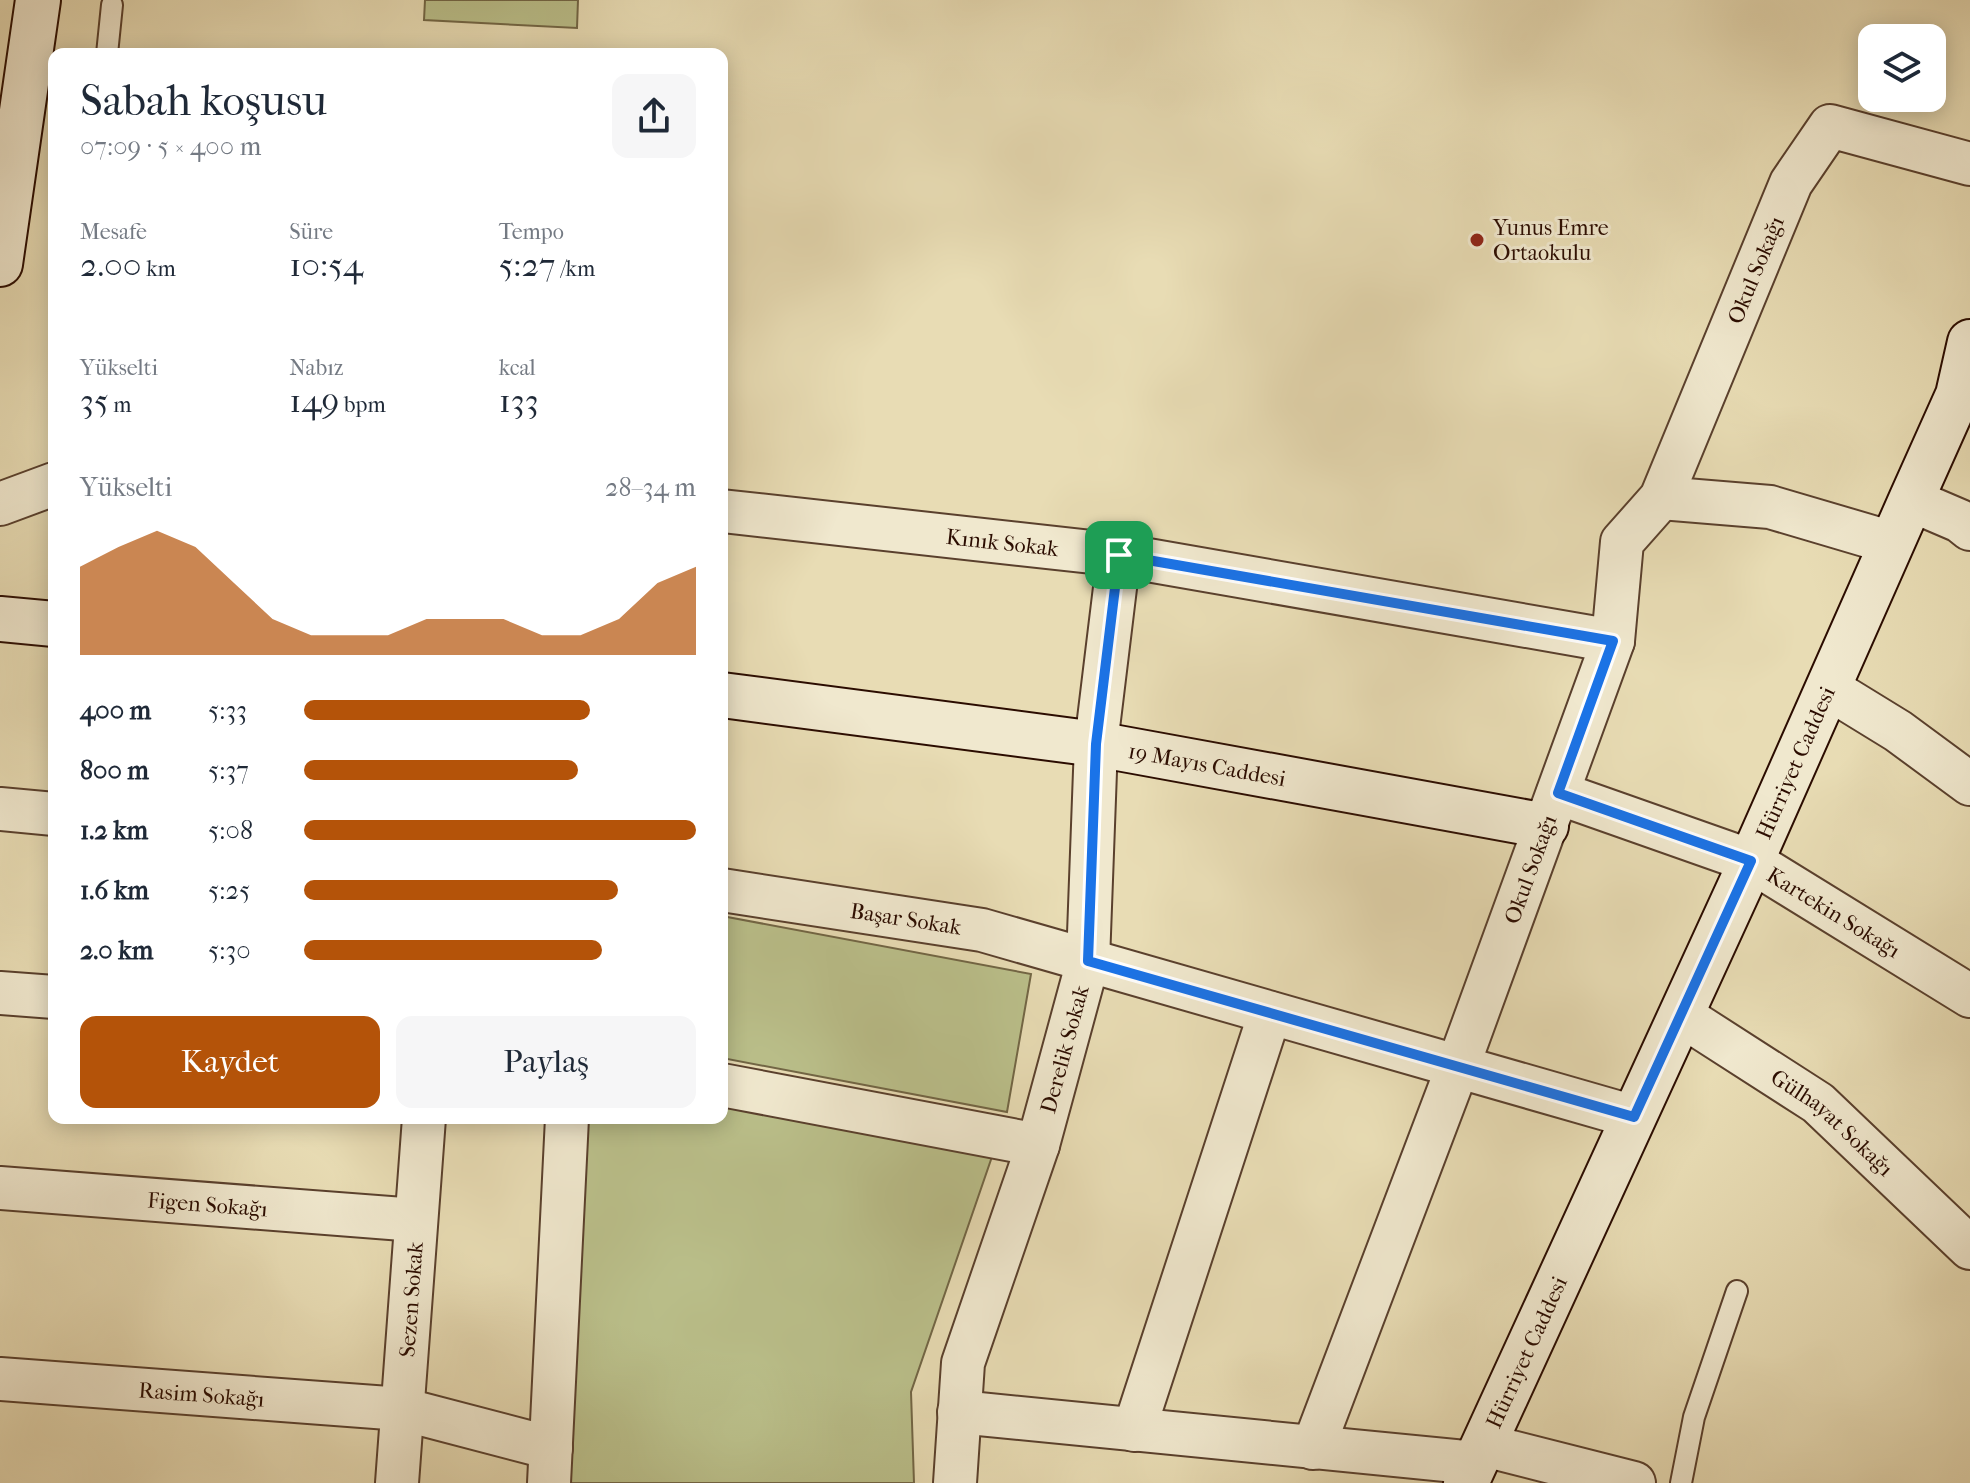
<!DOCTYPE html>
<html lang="tr">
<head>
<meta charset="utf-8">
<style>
  body { margin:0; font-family:"IM FELL French Canon",serif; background:#f6f6f7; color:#1f2937; height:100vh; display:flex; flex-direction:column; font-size:30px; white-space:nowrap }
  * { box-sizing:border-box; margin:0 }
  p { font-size:26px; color:#747a83 }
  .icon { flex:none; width:44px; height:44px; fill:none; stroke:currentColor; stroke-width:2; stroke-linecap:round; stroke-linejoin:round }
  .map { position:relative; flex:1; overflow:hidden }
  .drawer { position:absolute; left:48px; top:48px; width:680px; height:1076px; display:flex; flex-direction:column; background:#fff; border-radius:16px; box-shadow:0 4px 20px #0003 }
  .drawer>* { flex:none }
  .tools { position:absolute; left:1858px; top:24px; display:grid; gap:16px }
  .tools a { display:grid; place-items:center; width:88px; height:88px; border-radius:16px; background:#fff; box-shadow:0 4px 20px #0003; font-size:40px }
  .pin { position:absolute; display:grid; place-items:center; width:68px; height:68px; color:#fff; margin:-34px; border-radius:16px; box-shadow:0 4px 12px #0006 }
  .round { display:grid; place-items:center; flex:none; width:84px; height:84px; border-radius:16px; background:#f6f6f7 }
  .summary { display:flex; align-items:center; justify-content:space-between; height:136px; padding:0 32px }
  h1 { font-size:44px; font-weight:600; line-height:60px }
  .stats { display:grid; grid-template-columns:repeat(3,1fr); gap:12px; height:136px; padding:8px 32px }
  .stats div { display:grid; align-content:center }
  .stats b { font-size:34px; font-weight:600 }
  .stats small { font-size:22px; font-weight:400 }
  .stats p { font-size:22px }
  .chart { height:224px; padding:16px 32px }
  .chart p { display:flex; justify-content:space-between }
  .chart svg { width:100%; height:144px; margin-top:8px; fill:#b45309; opacity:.7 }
  .cta { display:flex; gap:16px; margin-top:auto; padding:16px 32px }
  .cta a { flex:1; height:92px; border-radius:16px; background:#b45309; color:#fff; font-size:32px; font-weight:600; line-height:92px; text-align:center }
  .cta a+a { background:#f6f6f7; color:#1f2937 }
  ul { padding:0 32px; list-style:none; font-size:26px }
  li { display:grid; grid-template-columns:128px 96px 1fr; align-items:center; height:60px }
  li i { height:20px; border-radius:10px; background:#b45309 }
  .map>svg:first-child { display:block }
  .green { fill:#babf8a; stroke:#726645; stroke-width:2 }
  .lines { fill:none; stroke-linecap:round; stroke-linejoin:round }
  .lane-casing { stroke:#5a402d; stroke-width:24 }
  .street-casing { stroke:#5a402d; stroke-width:46 }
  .secondary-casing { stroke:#2b0c00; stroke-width:48 }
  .lane { stroke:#f0e8ce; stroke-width:20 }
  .street { stroke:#f0e8ce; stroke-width:42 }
  .secondary { stroke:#f0e8ce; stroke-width:44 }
  .route-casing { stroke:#fff; stroke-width:16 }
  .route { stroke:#1a73e8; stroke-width:10 }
  .poi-dot { fill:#8f2418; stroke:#f0e8ce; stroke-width:3 }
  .labels { text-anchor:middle; stroke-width:6; stroke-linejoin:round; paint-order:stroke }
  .poi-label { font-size:22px; fill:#2b0c00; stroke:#f0e8ce; text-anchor:start }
  .street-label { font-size:22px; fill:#2b0c00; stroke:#f0e8ce }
</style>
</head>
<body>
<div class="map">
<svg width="1970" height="1483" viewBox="0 0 1970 1483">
  <rect width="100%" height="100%" fill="#e8dcb4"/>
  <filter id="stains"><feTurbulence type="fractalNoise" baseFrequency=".0025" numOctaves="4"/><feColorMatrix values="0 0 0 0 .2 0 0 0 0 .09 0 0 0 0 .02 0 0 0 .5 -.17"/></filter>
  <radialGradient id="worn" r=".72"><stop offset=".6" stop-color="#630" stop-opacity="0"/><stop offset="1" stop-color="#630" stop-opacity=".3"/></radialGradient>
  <path class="green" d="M425 0H578L577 28 424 20Z
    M722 916 1031 974 1007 1112 722 1058Z
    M722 1095 996 1145 911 1392 914 1483H565L582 1118H722Z"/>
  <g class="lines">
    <defs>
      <path id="lane" d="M107 54 112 5
        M1681 1483 1694 1417 1737 1291"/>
      <g id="street">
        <path d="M1661 498 1770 507 1892 543"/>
        <path d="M1911 500 1960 521 1970 529"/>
        <path d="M0 504 54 484"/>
        <path id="s1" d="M722 511 1119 555 1613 641"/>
        <path d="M1828 688 1898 731 1970 784"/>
        <path id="s2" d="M1558 793 1751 861 1970 996"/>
        <path d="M0 809 54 814"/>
        <path id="s3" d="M722 890 982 930 1634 1117"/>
        <path d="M0 993 54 997"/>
        <path id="s4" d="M1681 1015 1818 1103 1970 1248"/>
        <path d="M722 1085 1038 1145"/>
        <path id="s5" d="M0 1188 416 1220"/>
        <path id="s6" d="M0 1379 402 1409 551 1448"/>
        <path d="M959 1412 1475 1463"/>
        <path d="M1134 1430 1270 1013"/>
        <path d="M1484 1445 1634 1483"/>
        <path id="s7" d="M1313 1448 1458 1066 1613 641 1622 542 1661 498 1791 183 1830 126 1970 164"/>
        <path id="s8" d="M397 1483 424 1118"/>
        <path d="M549 1483 567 1118"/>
        <path id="s9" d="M955 1483 963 1363 1038 1145 1088 961 1096 744 1119 555"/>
      </g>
      <g id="secondary">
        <path d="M0 264 38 0"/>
        <path d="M0 619 54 624"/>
        <path id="s10" d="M722 695 1096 744 1546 826"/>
        <path id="s11" d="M1466 1483 1746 873 1911 500 1958 395 1970 342"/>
      </g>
    </defs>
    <use href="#lane" class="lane-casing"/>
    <use href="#street" class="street-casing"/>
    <use href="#secondary" class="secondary-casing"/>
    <use href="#lane" class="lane"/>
    <use href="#street" class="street"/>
    <use href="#secondary" class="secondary"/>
  </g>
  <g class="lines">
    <defs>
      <path id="route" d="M1119 555 1613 641 1558 793 1751 861 1634 1117 1088 961 1096 744Z"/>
    </defs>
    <use href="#route" class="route-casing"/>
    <use href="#route" class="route"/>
  </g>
  <circle class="poi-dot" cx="1477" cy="240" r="8"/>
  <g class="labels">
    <g class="poi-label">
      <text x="1493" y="235">Yunus Emre<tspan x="1493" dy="25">Ortaokulu</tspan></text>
    </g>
    <g class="street-label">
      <text dy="8" stroke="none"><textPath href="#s7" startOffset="1266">Okul Sokağı</textPath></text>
      <text dy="8" stroke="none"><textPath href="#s1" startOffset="282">Kınık Sokak</textPath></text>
      <text dy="8" stroke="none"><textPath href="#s11" startOffset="792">Hürriyet Caddesi</textPath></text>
      <text dy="8" stroke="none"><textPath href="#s10" startOffset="490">19 Mayıs Caddesi</textPath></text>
      <text dy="8" stroke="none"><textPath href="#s7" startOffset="618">Okul Sokağı</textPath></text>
      <text dy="8" stroke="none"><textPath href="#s2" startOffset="302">Kartekin Sokağı</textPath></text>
      <text dy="8" stroke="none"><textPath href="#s3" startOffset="186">Başar Sokak</textPath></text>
      <text dy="8" stroke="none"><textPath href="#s9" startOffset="450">Derelik Sokak</textPath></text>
      <text dy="8" stroke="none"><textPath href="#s4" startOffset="186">Gülhayat Sokağı</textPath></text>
      <text dy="8" stroke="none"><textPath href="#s5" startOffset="208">Figen Sokağı</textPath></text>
      <text dy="8" stroke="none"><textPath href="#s8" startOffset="184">Sezen Sokak</textPath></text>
      <text dy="8" stroke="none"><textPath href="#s11" startOffset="144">Hürriyet Caddesi</textPath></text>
      <text dy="8" stroke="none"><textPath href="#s6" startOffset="202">Rasim Sokağı</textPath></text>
    </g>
  </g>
  <rect width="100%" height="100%" filter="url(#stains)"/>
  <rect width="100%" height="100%" fill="url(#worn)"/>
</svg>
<div class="tools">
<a><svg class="icon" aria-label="layers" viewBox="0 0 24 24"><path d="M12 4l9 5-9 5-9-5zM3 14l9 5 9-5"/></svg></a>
</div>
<div class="pin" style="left:1119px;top:555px;background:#1e9e55"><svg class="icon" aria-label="arrive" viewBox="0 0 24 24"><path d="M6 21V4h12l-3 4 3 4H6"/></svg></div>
<section class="drawer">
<div class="summary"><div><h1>Sabah koşusu</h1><p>07:09 · 5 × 400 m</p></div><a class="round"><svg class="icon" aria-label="share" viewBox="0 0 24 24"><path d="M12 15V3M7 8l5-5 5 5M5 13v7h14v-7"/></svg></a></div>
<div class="stats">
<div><p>Mesafe</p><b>2.00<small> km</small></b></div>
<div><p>Süre</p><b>10:54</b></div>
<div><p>Tempo</p><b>5:27<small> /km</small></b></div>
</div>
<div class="stats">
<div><p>Yükselti</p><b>35<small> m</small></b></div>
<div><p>Nabız</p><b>149<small> bpm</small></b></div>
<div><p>kcal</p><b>133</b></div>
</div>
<div class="chart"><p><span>Yükselti</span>28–34 m</p>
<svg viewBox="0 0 160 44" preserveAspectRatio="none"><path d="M0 44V17L10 11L20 6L30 11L40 22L50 33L60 38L70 38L80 38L90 33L100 33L110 33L120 38L130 38L140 33L150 22L160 17V44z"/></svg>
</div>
<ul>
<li><b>400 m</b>5:33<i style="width:73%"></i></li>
<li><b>800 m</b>5:37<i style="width:70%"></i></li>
<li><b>1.2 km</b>5:08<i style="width:100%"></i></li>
<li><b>1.6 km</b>5:25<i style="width:80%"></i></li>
<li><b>2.0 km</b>5:30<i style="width:76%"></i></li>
</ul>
<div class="cta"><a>Kaydet</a><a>Paylaş</a></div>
</section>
</div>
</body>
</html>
